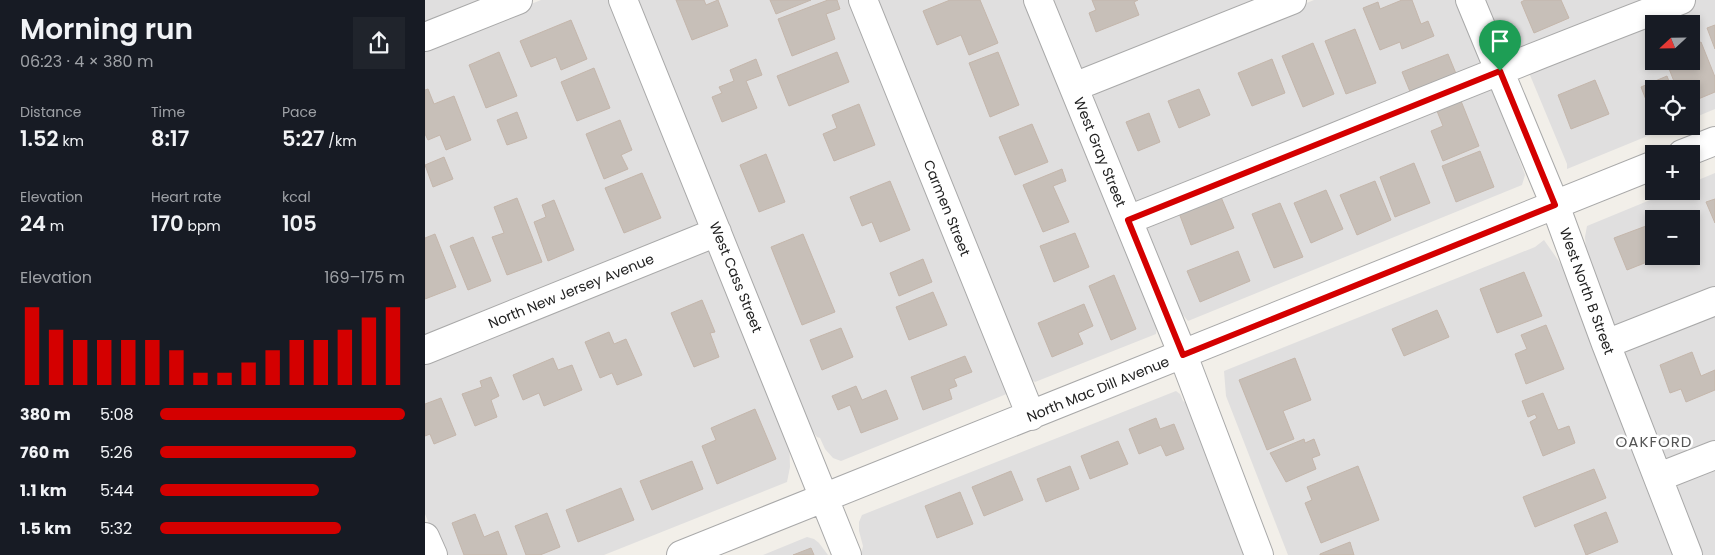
<!DOCTYPE html>
<html lang="en">
<head>
<meta charset="utf-8">
<style>
  body { margin:0; font-family:Poppins,sans-serif; background:#20242c; color:#f1f3f6; height:100vh; display:flex; flex-direction:column; font-size:19px; white-space:nowrap }
  * { box-sizing:border-box; margin:0 }
  p { font-size:16px; color:#9ea1a6 }
  .icon { flex:none; width:28px; height:28px; fill:none; stroke:currentColor; stroke-width:2; stroke-linecap:round; stroke-linejoin:round }
  .map { position:relative; flex:1; overflow:hidden }
  .sheet { display:flex; flex-direction:column; background:#171b24; width:425px }
  .sheet>* { flex:none }
  .needle { width:32px; rotate:248deg }
  .controls { position:absolute; left:1220px; top:15px; display:grid; gap:10px }
  .controls a { display:grid; place-items:center; width:55px; height:55px; border-radius:0px; background:#171b24; box-shadow:0 2px 8px #0003; font-size:25px }
  .pin { position:absolute; display:grid; place-items:center; width:42px; height:42px; color:#fff; margin:-51px -21px; border-radius:50% 50% 50% 0; rotate:-45deg; box-shadow:0 0 5px #0007 }
  .pin .icon { rotate:45deg }
  .round { display:grid; place-items:center; flex:none; width:52px; height:52px; border-radius:0px; background:#20242c }
  .headline { display:flex; align-items:center; justify-content:space-between; height:85px; padding:0 20px }
  h1 { font-size:28px; font-weight:600; line-height:38px }
  .metrics { display:grid; grid-template-columns:repeat(3,1fr); gap:8px; height:85px; padding:5px 20px }
  .metrics div { display:grid; align-content:center }
  .metrics b { font-size:21px; font-weight:600 }
  .metrics small { font-size:14px; font-weight:400 }
  .metrics p { font-size:14px }
  .chart { height:140px; padding:10px 20px }
  .chart p { display:flex; justify-content:space-between }
  .chart svg { width:100%; height:90px; margin-top:5px; stroke:#d40000; stroke-width:6 }
  ul { padding:0 20px; list-style:none; font-size:16px }
  li { display:grid; grid-template-columns:80px 60px 1fr; align-items:center; height:38px }
  li i { height:12px; border-radius:6px; background:#d40000 }
  main { display:flex; flex:1; min-height:0 }
  .map>svg:first-child { display:block }
  .residential { fill:#e0dfdf; fill-rule:evenodd }
  .building { fill:#c7bfb8; stroke:#c4b6ab }
  .lines { fill:none; stroke-linecap:round; stroke-linejoin:round }
  .minor-casing { stroke:#a9a9a9; stroke-width:30 }
  .minor { stroke:#fff; stroke-width:28 }
  .route-casing { stroke:#fff; stroke-width:10 }
  .route { stroke:#d40000; stroke-width:6 }
  .labels { text-anchor:middle; stroke-width:5; stroke-linejoin:round; paint-order:stroke }
  .street-label { font-size:14px; fill:#222; stroke:#fff }
  .neighbourhood-label { font-size:15px; letter-spacing:1px; fill:#555; stroke:#fff }
</style>
</head>
<body>
<main>
<section class="sheet">
<div class="headline"><div><h1>Morning run</h1><p>06:23 · 4 × 380 m</p></div><a class="round"><svg class="icon" aria-label="share" viewBox="0 0 24 24"><path d="M12 15V3M7 8l5-5 5 5M5 13v7h14v-7"/></svg></a></div>
<div class="metrics">
<div><p>Distance</p><b>1.52<small> km</small></b></div>
<div><p>Time</p><b>8:17</b></div>
<div><p>Pace</p><b>5:27<small> /km</small></b></div>
</div>
<div class="metrics">
<div><p>Elevation</p><b>24<small> m</small></b></div>
<div><p>Heart rate</p><b>170<small> bpm</small></b></div>
<div><p>kcal</p><b>105</b></div>
</div>
<div class="chart"><p><span>Elevation</span>169–175 m</p>
<svg viewBox="0 0 160 44" preserveAspectRatio="none"><path d="M5 44V6M15 44V17M25 44V22M35 44V22M45 44V22M55 44V22M65 44V27M75 44V38M85 44V38M95 44V33M105 44V27M115 44V22M125 44V22M135 44V17M145 44V11M155 44V6"/></svg>
</div>
<ul>
<li><b>380 m</b>5:08<i style="width:100%"></i></li>
<li><b>760 m</b>5:26<i style="width:80%"></i></li>
<li><b>1.1 km</b>5:44<i style="width:65%"></i></li>
<li><b>1.5 km</b>5:32<i style="width:74%"></i></li>
</ul>
</section>
<div class="map">
<svg width="1290" height="555" viewBox="0 0 1290 555">
  <rect width="100%" height="100%" fill="#f2efe9"/>
  <path class="residential" d="M0 0H77L0 31Z
    M116 0H190L275 219 273 227 0 341V47Z
    M206 0H430L584 393 416 461 408 458 400 449 395 438 392 437 385 428Z
    M446 0H603L732 322 731 334 610 382 605 379Z
    M622 0H850L655 70Z
    M889 0H1030L1091 150 1100 175 1097 185 763 321 743 297 667 101 671 91 677 85Z
    M1058 0H1290V109L1266 119V89H1229V126H1247L1142 169V164L1097 56 1084 61ZM1229 24H1266V61H1229Z
    M1290 173V447L1243 459 1239 456 1166 267 1161 250 1160 237 1162 226 1247 191H1266V183ZM1229 219H1266V256H1229Z
    M1119 240 1140 270 1250 555H863L801 396 799 371 1110 247Z
    M286 249 364 435 365 467 362 482 179 555H17L0 514V359Z
    M751 391 755 394 758 401 762 403 825 555H436L438 546 434 531V522L437 515Z
    M1290 464V555H1277L1253 491V485L1256 481Z
    M382 537 389 539 394 543 403 555H338Z"/>
  <path class="building" d="M251 0H279L281 5 293 0 303 26 267 40Z
    M345 0H386L351 14Z
    M403 0H412L415 9 401 14 410 39 367 56 353 19Z
    M525 0H555L573 43 544 55 536 35 512 45 498 11Z
    M667 0H713L709 2 714 15 671 32 664 13 671 10Z
    M977 0H987L996 24 1003 21 1009 36 977 49 975 42 955 50 938 8 953 2 955 9Z
    M1100 0H1136L1144 18 1109 33 1096 2Z
    M146 20 162 59 136 70 131 57 106 67 95 41Z
    M1290 25V49L1282 28Z
    M930 29 951 83 921 94 900 41Z
    M1276 42 1290 77V92L1266 102V89H1252L1241 61H1266V46Z
    M888 43 909 94 878 107 857 56Z
    M74 52 92 96 61 108 44 65Z
    M412 52 424 82 364 106 352 76Z
    M573 52 594 105 565 117 544 63Z
    M1023 54 1032 76 986 94 977 72Z
    M331 59 337 75 321 81 332 108 297 122 287 97 297 93 294 87 309 81 305 70Z
    M847 59 860 93 827 106 813 73Z
    M169 68 185 108 152 121 136 82Z
    M1242 76 1247 89H1229V108L1225 110 1216 87Z
    M1170 80 1184 114 1146 129 1133 95Z
    M3 89 9 104 29 96 46 140 21 150 15 135 3 140 0 134V90Z
    M774 89 785 115 754 128 743 101Z
    M1036 101 1054 146 1018 161 1006 131 1018 126 1012 111Z
    M434 104 450 145 409 161 398 134 412 128 407 115Z
    M92 112 102 138 82 145 72 120Z
    M724 113 735 142 713 151 701 122Z
    M195 120 207 150 196 155 203 169 179 179 161 134Z
    M607 124 623 162 590 175 574 137Z
    M1055 151 1069 187 1031 202 1017 166Z
    M341 154 360 202 334 212 315 165Z
    M19 157 28 179 8 187 0 165Z
    M989 163 1005 203 970 217 955 177Z
    M637 169 641 181 628 186 644 222 618 232 598 185Z
    M217 173 236 218 199 233 180 188Z
    M465 181 485 230 455 242 447 222 437 226 425 197Z
    M950 181 966 220 932 235 915 195Z
    M901 190 918 229 886 243 869 203Z
    M796 197 809 228 766 245 754 213Z
    M92 198 117 262 82 275 67 237 79 233 69 207Z
    M1290 199V223L1281 202Z
    M129 200 149 250 123 261 109 222 121 217 117 205Z
    M855 203 878 257 849 268 827 214Z
    M1229 223V256H1237L1202 270 1189 238Z
    M650 233 664 267 629 282 615 246Z
    M10 234 31 287 0 299V238Z
    M378 234 410 312 377 325 346 247Z
    M48 237 66 281 43 290 25 246Z
    M813 251 825 281 775 302 762 271Z
    M498 259 507 282 474 296 465 273Z
    M1099 272 1117 316 1072 333 1055 289Z
    M689 275 711 329 686 340 664 286Z
    M508 292 522 325 484 340 471 307Z
    M277 300 290 332 285 333 294 357 269 367 246 313Z
    M659 304 668 326 653 333 658 344 627 357 613 323Z
    M1012 310 1024 337 979 356 967 329Z
    M1121 325 1139 369 1101 384 1090 354 1102 349 1096 335Z
    M416 328 428 357 397 370 385 340Z
    M184 332 189 344 201 339 217 375 192 385 187 373 175 378 160 342Z
    M1267 352 1276 376 1290 370V390L1261 402 1256 389 1245 393 1235 365Z
    M540 356 547 372 529 379 532 386 524 389 527 399 498 410 486 377Z
    M128 358 133 370 147 365 157 390 119 406 114 393 98 400 88 375Z
    M870 358 886 400 858 411 869 439 842 450 814 380Z
    M66 377 74 396 66 400 72 417 50 426 37 394 57 387 55 381Z
    M431 386 437 400 461 390 473 419 436 433 425 405 413 410 407 396Z
    M1118 393 1133 430 1144 426 1150 443 1118 456 1105 422 1112 418 1110 414 1103 417 1097 401Z
    M16 398 31 435 9 444 5 434 0 436V404Z
    M330 409 351 459 292 484 277 446 291 440 286 428Z
    M731 418 735 429 749 424 759 449 741 456 736 445 714 454 704 429Z
    M879 439 880 443 889 439 895 455 887 458 891 469 861 482 845 453Z
    M693 441 703 464 665 479 656 456Z
    M267 461 278 489 227 510 215 481Z
    M645 466 654 489 621 502 612 479Z
    M933 466 954 520 896 543 880 503 887 500 882 487Z
    M1169 469 1181 498 1110 527 1098 497Z
    M586 471 598 500 559 516 547 487Z
    M196 488 209 520 153 542 141 510Z
    M535 492 548 524 512 538 500 506Z
    M1181 512 1193 542 1161 555 1149 525Z
    M122 513 135 547 115 555H101L90 526Z
    M50 514 59 537 73 531 82 555H39L27 523Z
    M925 542 929 555H895V554Z
    M386 548 389 555H368Z"/>
  <g class="lines">
    <defs>
      <path id="minor" d="M198 0 422 555
        M438 0 606 416
        M613 0 758 355 834 555
        M1045 0 1130 205 1181 344 1263 555
        M0 37 93 0
        M649 87 867 0
        M1257 154 1290 141
        M703 220C888 147 1071 70 1256 0
        M1181 344 1290 301
        M0 350 292 232
        M1234 477 1290 455
        M0 537 8 555
        M256 555 1229 165"/>
    </defs>
    <use href="#minor" class="minor-casing"/>
    <use href="#minor" class="minor"/>
  </g>
  <g class="lines">
    <defs>
      <path id="route" d="M1075 71 1130 205 758 355 703 220Z"/>
    </defs>
    <use href="#route" class="route-casing"/>
    <use href="#route" class="route"/>
  </g>
  <g class="labels">
    <g class="street-label">
      <text transform="translate(675 152) rotate(68)" y="5">West Gray Street</text>
      <text transform="translate(522 208) rotate(68)" y="5">Carmen Street</text>
      <text transform="translate(311 277) rotate(68)" y="5">West Cass Street</text>
      <text transform="translate(146 291) rotate(-22)" y="5">North New Jersey Avenue</text>
      <text transform="translate(1162 291) rotate(70)" y="5">West North B Street</text>
      <text transform="translate(673 389) rotate(-22)" y="5">North Mac Dill Avenue</text>
    </g>
    <g class="neighbourhood-label">
      <text x="1229" y="447">OAKFORD</text>
    </g>
  </g>
</svg>
<div class="controls">
<a><svg class="needle" viewBox="-14 -14 28 28"><path d="M0-13l5 13h-10z" fill="#e53935"/><path d="M0 13l5-13h-10z" fill="#9ea1a6"/></svg></a>
<a><svg class="icon" aria-label="locate" viewBox="0 0 24 24"><circle cx="12" cy="12" r="6"/><path d="M12 2v4M12 18v4M2 12h4M18 12h4"/></svg></a>
<a>+</a>
<a>−</a>
</div>
<div class="pin" style="left:1075px;top:71px;background:#1e9e55"><svg class="icon" aria-label="arrive" viewBox="0 0 24 24"><path d="M6 21V4h12l-3 4 3 4H6"/></svg></div>
</div>
</main>
</body>
</html>
